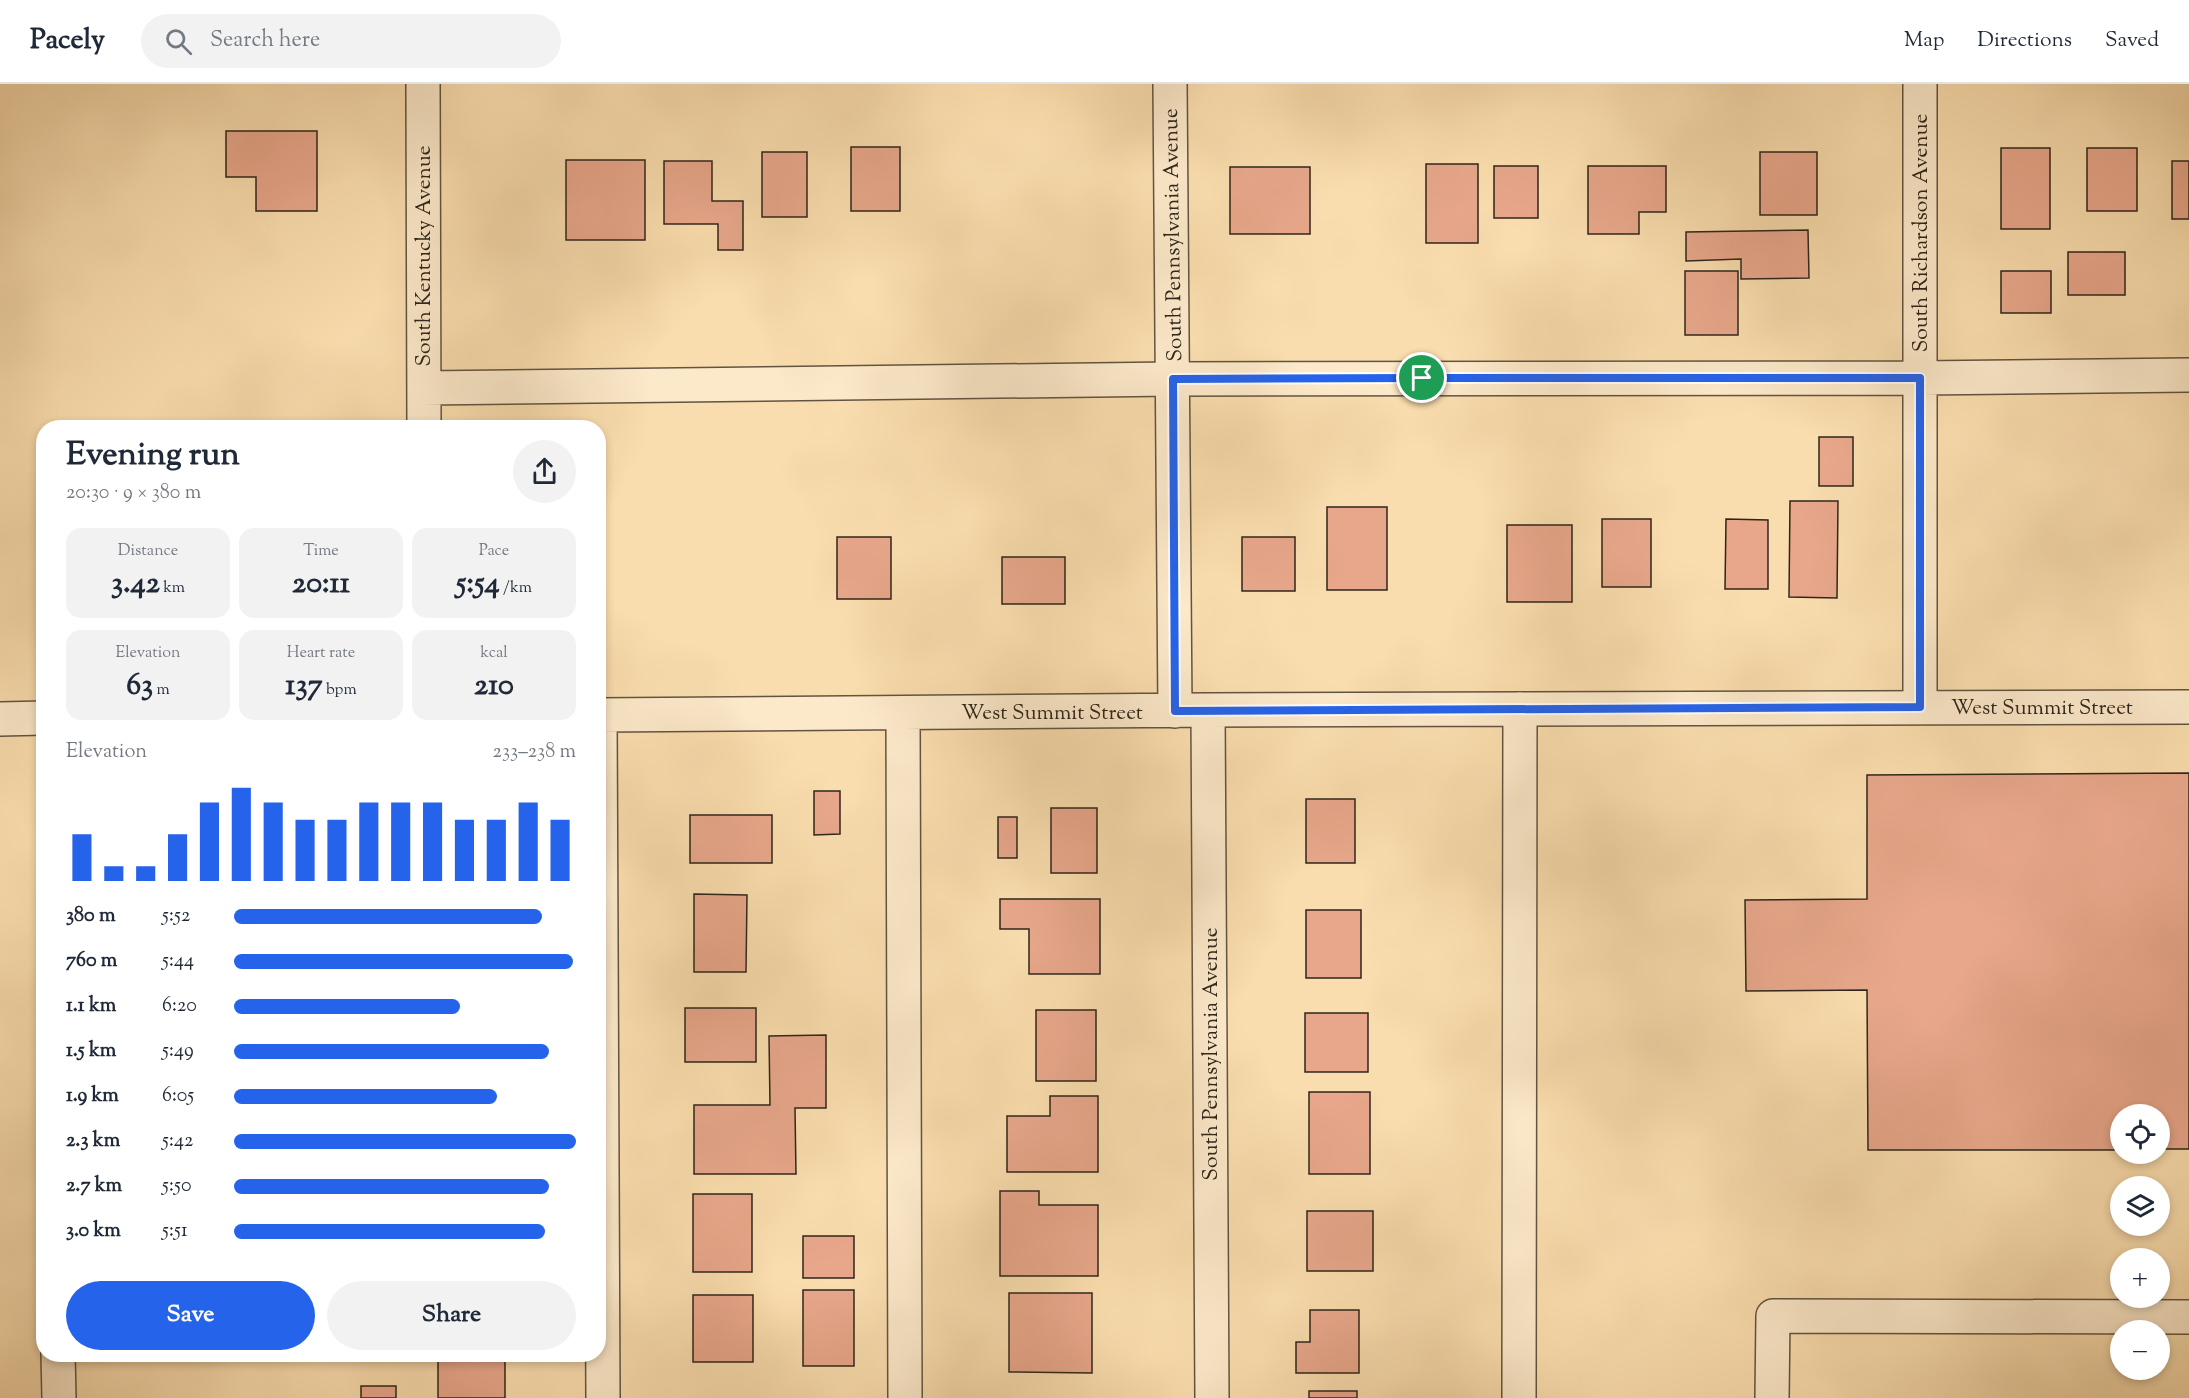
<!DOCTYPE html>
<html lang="en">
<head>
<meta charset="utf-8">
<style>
  body { margin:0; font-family:"Sorts Mill Goudy",serif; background:#f2f2f3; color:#1f2937; height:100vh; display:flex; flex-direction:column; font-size:22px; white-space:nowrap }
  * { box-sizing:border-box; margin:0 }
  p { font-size:20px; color:#747a83 }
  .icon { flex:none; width:33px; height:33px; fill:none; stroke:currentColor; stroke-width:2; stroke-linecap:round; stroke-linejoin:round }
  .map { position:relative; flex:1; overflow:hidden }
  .drawer { position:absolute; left:36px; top:336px; width:570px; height:942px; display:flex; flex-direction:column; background:#fff; border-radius:24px; box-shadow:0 3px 9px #0003 }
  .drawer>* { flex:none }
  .tools { position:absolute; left:2110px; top:1020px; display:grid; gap:12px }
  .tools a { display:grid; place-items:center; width:60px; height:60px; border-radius:50%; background:#fff; box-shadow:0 3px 9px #0003; font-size:30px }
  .pin { position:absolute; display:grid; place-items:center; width:51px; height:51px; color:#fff; margin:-26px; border:3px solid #fff; border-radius:50%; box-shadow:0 2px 6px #0007 }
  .round { display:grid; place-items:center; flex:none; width:63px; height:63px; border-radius:32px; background:#f2f2f3 }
  .head { display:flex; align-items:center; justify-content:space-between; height:102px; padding:0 30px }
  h1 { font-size:33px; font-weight:700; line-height:45px }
  .metrics { display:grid; grid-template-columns:repeat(3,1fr); gap:9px; height:102px; padding:6px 30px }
  .metrics div { display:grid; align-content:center; border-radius:15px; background:#f2f2f3; text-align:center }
  .metrics b { font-size:30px; font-weight:700 }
  .metrics small { font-size:16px; font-weight:400 }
  .metrics p { font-size:16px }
  .chart { height:168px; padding:12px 30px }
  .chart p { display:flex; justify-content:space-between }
  .chart svg { width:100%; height:108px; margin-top:6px; stroke:#2563eb; stroke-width:6 }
  .cta { display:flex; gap:12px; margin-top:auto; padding:12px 30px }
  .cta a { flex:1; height:69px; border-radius:36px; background:#2563eb; color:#fff; font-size:24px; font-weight:700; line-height:69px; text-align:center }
  .cta a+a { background:#f2f2f3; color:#1f2937 }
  ul { padding:0 30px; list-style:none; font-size:20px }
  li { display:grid; grid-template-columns:96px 72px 1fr; align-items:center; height:45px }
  li i { height:15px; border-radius:8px; background:#2563eb }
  header { display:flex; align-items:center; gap:36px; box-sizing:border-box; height:84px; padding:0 30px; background:#fff; border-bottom:2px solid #e0e1e3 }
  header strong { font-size:28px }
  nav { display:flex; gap:33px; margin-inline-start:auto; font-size:21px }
  .search { width:420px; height:54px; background:#f2f2f3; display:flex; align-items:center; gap:15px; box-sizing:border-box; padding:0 21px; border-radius:33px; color:#747a83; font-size:22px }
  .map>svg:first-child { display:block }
  .building { fill:#e8a78b; stroke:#2e261b; stroke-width:1.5 }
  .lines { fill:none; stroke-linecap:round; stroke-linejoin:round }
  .minor-casing { stroke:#615440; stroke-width:36 }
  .minor { stroke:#fce9ca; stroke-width:33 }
  .route-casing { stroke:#fff; stroke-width:12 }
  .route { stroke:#2563eb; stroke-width:8 }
  .labels { text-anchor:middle; stroke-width:6; stroke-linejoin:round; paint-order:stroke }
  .street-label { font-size:21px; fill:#2e261b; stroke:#fce9ca }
</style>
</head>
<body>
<header>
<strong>Pacely</strong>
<div class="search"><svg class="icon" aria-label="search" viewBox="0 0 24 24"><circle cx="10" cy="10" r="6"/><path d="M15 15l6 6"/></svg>Search here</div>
<nav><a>Map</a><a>Directions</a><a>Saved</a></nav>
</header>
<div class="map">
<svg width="2189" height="1314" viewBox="0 0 2189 1314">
  <rect width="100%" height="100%" fill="#faddae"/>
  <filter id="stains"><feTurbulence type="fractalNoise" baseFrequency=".00333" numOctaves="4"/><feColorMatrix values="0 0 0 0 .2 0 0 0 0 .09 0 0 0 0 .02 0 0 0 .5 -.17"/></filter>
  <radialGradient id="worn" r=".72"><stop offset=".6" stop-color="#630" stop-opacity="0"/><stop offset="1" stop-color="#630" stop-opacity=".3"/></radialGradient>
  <path class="building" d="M226 47H317V127H256V93H226Z
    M851 63H900V127H851Z
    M2001 64H2050V145H2001Z
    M2087 64H2137V127H2087Z
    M762 68H807V133H762Z
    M1760 68H1817V131H1760Z
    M566 76H645V156H566Z
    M664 77H712V117H743V166H718V140H664Z
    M2172 77H2189V135H2172Z
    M1426 80H1478V159H1426Z
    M1494 82H1538V134H1494Z
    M1588 82H1666V128H1639V150H1588Z
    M1230 83H1310V150H1230Z
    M1808 146 1809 194 1741 195V175L1686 177V148Z
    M2068 168H2125V211H2068Z
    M1685 187H1738V251H1685Z
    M2001 187H2051V229H2001Z
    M1819 353H1853V402H1819Z
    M1790 417H1838L1837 514 1789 513Z
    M1327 423H1387V506H1327Z
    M1602 435H1651V503H1602Z
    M1726 435 1768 436V505H1725Z
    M1507 441H1572V518H1507Z
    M837 453H891V515H837Z
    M1242 453H1295V507H1242Z
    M1002 473H1065V520H1002Z
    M2189 689V1065H2160V1030H2121V1066H1868L1867 906 1746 907 1745 816 1867 815V691Z
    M814 707H840V750L814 751Z
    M1306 715H1355V779H1306Z
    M1051 724H1097V789H1051Z
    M690 731H772V779H690Z
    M998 733H1017V774H998Z
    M694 810 747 811 746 888H694Z
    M1000 815H1100V890H1029V845H1000Z
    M1306 826H1361V894H1306Z
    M685 924H756V978H685Z
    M1036 926H1096V997H1036Z
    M1305 929H1368V988H1305Z
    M826 951V1024H795L796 1090H694V1021H770L769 952Z
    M1309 1008H1370V1090H1309Z
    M1050 1012H1098V1088H1007V1032H1050Z
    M1000 1107H1039V1121H1098V1192H1000Z
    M693 1110H752V1188H693Z
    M1307 1127H1373V1187H1307Z
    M803 1152H854V1194H803Z
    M803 1206H854V1282H803Z
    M1009 1209H1092V1289L1009 1288Z
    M693 1211H753V1278H693Z
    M1310 1226H1359V1289H1296V1258H1310Z
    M438 1270H505V1314H438Z
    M361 1302H396V1314H361Z
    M1309 1307H1357V1314H1309Z"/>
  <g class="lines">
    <defs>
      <path id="minor" d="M423 0 424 344
        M1170 0 1175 627
        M424 304 1173 295 1920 294 2189 291
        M1920 623V0
        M1208 626 1212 1314
        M903 629 905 1314
        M598 631 1208 626 2189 623
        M600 631 603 1314
        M0 635 44 634
        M58 1270 59 1314
        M1519 1314 1520 625
        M1772 1314 1773 1232 2189 1233"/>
    </defs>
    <use href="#minor" class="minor-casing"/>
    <use href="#minor" class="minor"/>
  </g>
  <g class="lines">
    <defs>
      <path id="route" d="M1422 294H1920V623L1175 627 1173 295Z"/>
    </defs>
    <use href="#route" class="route-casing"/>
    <use href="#route" class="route"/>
  </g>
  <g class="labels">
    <g class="street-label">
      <text transform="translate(1920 149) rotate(-90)" y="7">South Richardson Avenue</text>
      <text transform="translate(1172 151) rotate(-91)" y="7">South Pennsylvania Avenue</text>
      <text transform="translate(423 172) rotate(-90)" y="7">South Kentucky Avenue</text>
      <text x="2042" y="630">West Summit Street</text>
      <text x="1052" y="635">West Summit Street</text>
      <text transform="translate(1210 970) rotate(-90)" y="7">South Pennsylvania Avenue</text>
    </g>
  </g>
  <rect width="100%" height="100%" filter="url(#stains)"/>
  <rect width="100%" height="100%" fill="url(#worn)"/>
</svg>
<div class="tools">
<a><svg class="icon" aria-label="locate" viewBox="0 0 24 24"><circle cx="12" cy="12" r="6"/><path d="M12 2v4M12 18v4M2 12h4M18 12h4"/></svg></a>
<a><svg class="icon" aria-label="layers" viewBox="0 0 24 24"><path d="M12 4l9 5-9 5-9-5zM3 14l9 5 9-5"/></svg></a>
<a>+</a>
<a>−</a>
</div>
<div class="pin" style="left:1422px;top:294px;background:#1e9e55"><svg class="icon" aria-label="arrive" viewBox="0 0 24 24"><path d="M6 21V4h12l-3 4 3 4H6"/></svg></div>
<section class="drawer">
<div class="head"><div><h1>Evening run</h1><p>20:30 · 9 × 380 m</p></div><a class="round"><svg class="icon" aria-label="share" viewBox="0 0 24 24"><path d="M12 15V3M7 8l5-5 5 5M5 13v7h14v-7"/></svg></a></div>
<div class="metrics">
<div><p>Distance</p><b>3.42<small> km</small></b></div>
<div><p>Time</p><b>20:11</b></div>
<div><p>Pace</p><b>5:54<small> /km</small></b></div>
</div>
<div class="metrics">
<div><p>Elevation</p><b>63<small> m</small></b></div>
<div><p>Heart rate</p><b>137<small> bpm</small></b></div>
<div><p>kcal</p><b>210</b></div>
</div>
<div class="chart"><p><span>Elevation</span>233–238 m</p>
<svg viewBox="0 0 160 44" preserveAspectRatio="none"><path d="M5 44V25M15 44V38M25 44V38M35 44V25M45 44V12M55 44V6M65 44V12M75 44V19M85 44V19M95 44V12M105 44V12M115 44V12M125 44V19M135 44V19M145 44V12M155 44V19"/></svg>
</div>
<ul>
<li><b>380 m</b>5:52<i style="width:90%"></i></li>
<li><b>760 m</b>5:44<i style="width:99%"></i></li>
<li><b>1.1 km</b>6:20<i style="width:66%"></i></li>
<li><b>1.5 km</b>5:49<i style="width:92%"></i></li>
<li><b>1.9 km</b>6:05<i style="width:77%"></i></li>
<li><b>2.3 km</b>5:42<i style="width:100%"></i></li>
<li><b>2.7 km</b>5:50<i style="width:92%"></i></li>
<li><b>3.0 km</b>5:51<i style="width:91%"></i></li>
</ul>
<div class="cta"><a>Save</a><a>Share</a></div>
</section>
</div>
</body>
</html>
